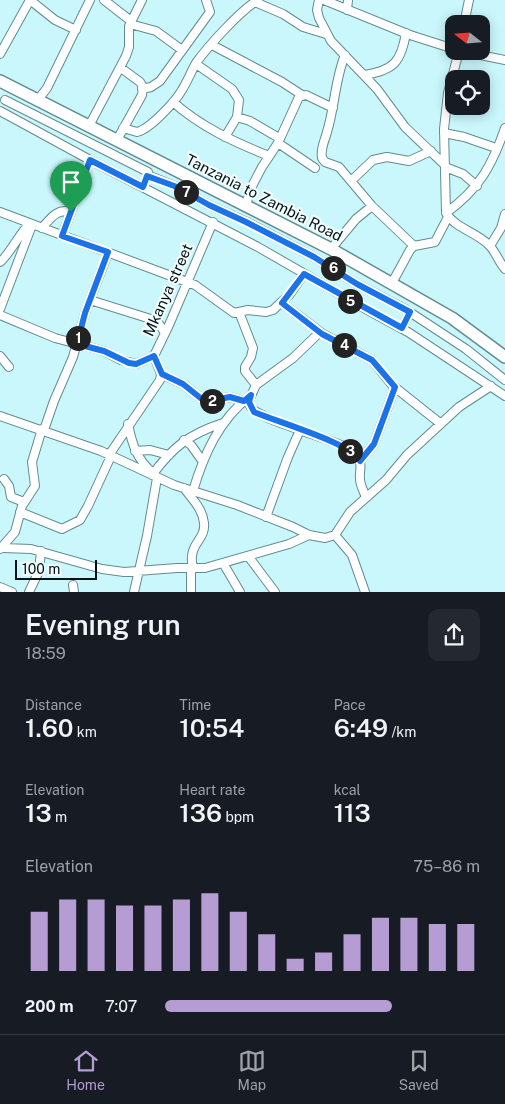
<!DOCTYPE html>
<html lang="en">
<head>
<meta charset="utf-8">
<style>
  body { margin:0; font-family:"Public Sans",sans-serif; background:#242831; color:#f1f3f6; height:100vh; display:flex; flex-direction:column; font-size:19px; white-space:nowrap }
  * { box-sizing:border-box; margin:0 }
  p { font-size:16px; color:#9ea1a6 }
  .icon { flex:none; width:28px; height:28px; fill:none; stroke:currentColor; stroke-width:2; stroke-linecap:round; stroke-linejoin:round }
  .map { position:relative; height:592px; overflow:hidden }
  .drawer { display:flex; flex-direction:column; background:#171b24; flex:1 }
  .drawer>* { flex:none }
  .needle { width:32px; rotate:287deg }
  .buttons { position:absolute; left:445px; top:15px; display:grid; gap:10px }
  .buttons a { display:grid; place-items:center; width:45px; height:45px; border-radius:10px; background:#171b24; box-shadow:0 2px 12px #0003; font-size:25px }
  .scale { position:absolute; left:15px; bottom:12px; width:82px; box-sizing:border-box; padding-left:5px; border:2px solid #021214; border-top:0; font-size:14px; line-height:18px; white-space:nowrap; color:#021214; -webkit-text-stroke:4px #f3fcfd; paint-order:stroke }
  .pin { position:absolute; display:grid; place-items:center; width:42px; height:42px; color:#fff; margin:-51px -21px; border-radius:50% 50% 50% 0; rotate:-45deg; box-shadow:0 0 5px #0007 }
  .pin .icon { rotate:45deg }
  .km { position:absolute; width:25px; height:25px; margin:-12px; border-radius:50%; background:#222; color:#fff; font-size:14px; line-height:25px; text-align:center }
  .round { display:grid; place-items:center; flex:none; width:52px; height:52px; border-radius:10px; background:#242831 }
  .headline { display:flex; align-items:center; justify-content:space-between; height:85px; padding:0 25px }
  h1 { font-size:28px; font-weight:600; line-height:38px }
  .metrics { display:grid; grid-template-columns:repeat(3,1fr); gap:8px; height:85px; padding:5px 25px }
  .metrics div { display:grid; align-content:center }
  .metrics b { font-size:25px; font-weight:600 }
  .metrics small { font-size:14px; font-weight:400 }
  .metrics p { font-size:14px }
  .chart { height:140px; padding:10px 25px }
  .chart p { display:flex; justify-content:space-between }
  .chart svg { width:100%; height:90px; margin-top:5px; stroke:#b59dd4; stroke-width:6 }
  ul { padding:0 25px; list-style:none; font-size:16px }
  li { display:grid; grid-template-columns:80px 60px 1fr; align-items:center; height:38px }
  li i { height:12px; border-radius:6px; background:#b59dd4 }
  .dock { display:flex; justify-content:space-around; align-items:center; height:70px; border-top:1px solid #363941; background:#171b24; font-size:14px; color:#9ea1a6 }
  .dock a { display:grid; justify-items:center; gap:2px }
  .dock .active { color:#b59dd4 }
  .map>svg:first-child { display:block }
  .lines { fill:none; stroke-linecap:round; stroke-linejoin:round }
  .minor-casing { stroke:#618c90; stroke-width:10 }
  .highway-casing { stroke:#618c90; stroke-width:14 }
  .minor { stroke:#fff; stroke-width:8 }
  .highway { stroke:#fff; stroke-width:11 }
  .route-casing { stroke:#fff; stroke-width:10 }
  .route { stroke:#1a73e8; stroke-width:6 }
  .labels { text-anchor:middle; stroke-width:4.5; stroke-linejoin:round; paint-order:stroke }
  .street-label { font-size:15px; fill:#021214; stroke:#f3fcfd }
</style>
</head>
<body>
<div class="map">
<svg width="505" height="592" viewBox="0 0 505 592">
  <rect width="100%" height="100%" fill="#c9f7fc"/>
  <g class="lines">
    <defs>
      <path id="minor" d="M30 0 55 20 76 30
        M104 0 131 21
        M319 0 317 10 319 18 331 41 377 89 405 127 445 165
        M324 0 410 35 454 49
        M255 2 283 14 303 27 326 34
        M347 10 348 0
        M130 24 156 31 182 50
        M464 24 469 0
        M212 45 282 82 302 95
        M459 51 448 93 444 129 446 213C456 229 477 232 490 246 496 253 499 262 505 269
        M461 51 505 60
        M0 54 30 0
        M345 55C335 79 335 106 327 132 325 140 320 149 322 158L325 162 339 167 372 206 414 246
        M196 64 232 89 239 100 237 117 225 137
        M365 75C394 70 401 62 406 33
        M142 89 151 87 160 81 210 12 206 0
        M5 100 148 172
        M37 101 47 88 90 0
        M173 102C201 127 234 142 269 156
        M0 111 90 160 258 247 364 308 408 332 505 396
        M237 117 250 121 279 138
        M89 126 126 56 129 47V26L142 0
        M123 128 137 132C150 129 175 102 182 90 187 82 191 72 196 63 208 46 241 10 258 0
        M444 133 464 137 496 148
        M117 140 142 95 143 87 140 82 121 68
        M278 143 315 168
        M445 167 463 174 477 186
        M147 175 177 187 209 205 247 222 314 257 357 284 405 309 466 349 505 380
        M351 181 373 160 387 157 409 161 431 151
        M246 206 250 190 262 167 278 143 299 97 306 95 333 108
        M0 212 195 285 234 313 248 310 266 312 273 310 290 294 304 274
        M446 213C479 189 492 166 505 128
        M42 228C51 218 57 208 71 212
        M62 236 90 160
        M490 246 501 228 505 214
        M331 249 356 219 372 206
        M0 262C6 259 21 232 29 224
        M392 283 410 250 414 246 435 242 448 217
        M90 300 157 321 165 333
        M282 303 323 334 372 360 392 385 441 424
        M0 309 32 225
        M239 312 253 348 251 357 245 367V371L256 385C254 390 249 398 249 403 250 421 344 438 358 456 363 464 359 471 360 479 360 485 364 492 366 497
        M0 315 55 338 104 351 121 360 136 364 154 356 169 325 213 222
        M402 328 410 312
        M0 356 9 367
        M161 374 183 384 203 400 209 401 230 397 244 401
        M256 385 293 358 320 332
        M0 416 101 451 174 485 237 505 293 527 309 535 325 538 335 535 350 512 386 480 407 455 459 407 491 386
        M128 424C132 444 137 460 153 473
        M44 430 54 401 73 357 85 313 108 253
        M184 440 191 445 203 462
        M135 451 150 450 169 455
        M109 455 160 380 161 374 154 356
        M360 461 374 444 395 387
        M152 475C173 447 189 434 223 423
        M4 479 9 486 11 497 24 502
        M184 488C192 499 203 509 204 523 206 541 187 543 193 568
        M193 491C204 454 219 420 250 396
        M20 512 62 529 80 520 88 506 111 456
        M266 517 288 457 300 430
        M335 535 352 555 365 592
        M3 548 31 549 102 569 124 572 177 568H205L289 544 309 535
        M0 549 15 532 22 506 35 486 32 462 42 429
        M248 556 275 592
        M223 563 240 592
        M73 585 74 592
        M0 587 12 592
        M29 592 39 571 41 551
        M134 592 147 536 157 478
        M191 592V568"/>
      <path id="highway" d="M0 81 331 249 452 318 505 357"/>
    </defs>
    <use href="#minor" class="minor-casing"/>
    <use href="#highway" class="highway-casing"/>
    <use href="#minor" class="minor"/>
    <use href="#highway" class="highway"/>
  </g>
  <g class="lines">
    <defs>
      <path id="route" d="M90 160 143 187 147 176 177 187 209 205 246 222 314 257 357 284 410 312 402 328 304 274 282 303 322 334 372 360 395 387 374 444 360 461C354 444 274 421 254 412L249 402 251 395 244 401 230 397 209 401 203 400 183 384 162 374 154 356 136 364 129 363 104 351 77 344 85 313 108 252 62 236Z"/>
    </defs>
    <use href="#route" class="route-casing"/>
    <use href="#route" class="route"/>
  </g>
  <g class="labels">
    <g class="street-label">
      <text transform="translate(264 198) rotate(27)" y="5">Tanzania to Zambia Road</text>
      <text transform="translate(168 290) rotate(-66)" y="5">Mkanya street</text>
    </g>
  </g>
</svg>
<div class="buttons">
<a><svg class="needle" viewBox="-14 -14 28 28"><path d="M0-13l5 13h-10z" fill="#e53935"/><path d="M0 13l5-13h-10z" fill="#9ea1a6"/></svg></a>
<a><svg class="icon" aria-label="locate" viewBox="0 0 24 24"><circle cx="12" cy="12" r="6"/><path d="M12 2v4M12 18v4M2 12h4M18 12h4"/></svg></a>
</div>
<div class="scale">100 m</div>
<div class="pin" style="left:71px;top:212px;background:#1e9e55"><svg class="icon" aria-label="arrive" viewBox="0 0 24 24"><path d="M6 21V4h12l-3 4 3 4H6"/></svg></div>
<b class="km" style="left:78px;top:338px">1</b>
<b class="km" style="left:212px;top:401px">2</b>
<b class="km" style="left:350px;top:451px">3</b>
<b class="km" style="left:344px;top:345px">4</b>
<b class="km" style="left:350px;top:301px">5</b>
<b class="km" style="left:333px;top:268px">6</b>
<b class="km" style="left:186px;top:192px">7</b>
</div>
<section class="drawer">
<div class="headline"><div><h1>Evening run</h1><p>18:59</p></div><a class="round"><svg class="icon" aria-label="share" viewBox="0 0 24 24"><path d="M12 15V3M7 8l5-5 5 5M5 13v7h14v-7"/></svg></a></div>
<div class="metrics">
<div><p>Distance</p><b>1.60<small> km</small></b></div>
<div><p>Time</p><b>10:54</b></div>
<div><p>Pace</p><b>6:49<small> /km</small></b></div>
</div>
<div class="metrics">
<div><p>Elevation</p><b>13<small> m</small></b></div>
<div><p>Heart rate</p><b>136<small> bpm</small></b></div>
<div><p>kcal</p><b>113</b></div>
</div>
<div class="chart"><p><span>Elevation</span>75–86 m</p>
<svg viewBox="0 0 160 44" preserveAspectRatio="none"><path d="M5 44V15M15 44V9M25 44V9M35 44V12M45 44V12M55 44V9M65 44V6M75 44V15M85 44V26M95 44V38M105 44V35M115 44V26M125 44V18M135 44V18M145 44V21M155 44V21"/></svg>
</div>
<ul>
<li><b>200 m</b>7:07<i style="width:72%"></i></li>
</ul>
</section>
<nav class="dock">
<a class="active"><svg class="icon" aria-label="home" viewBox="0 0 24 24"><path d="M3 11l9-7 9 7M6 9v11h12V9"/></svg>Home</a>
<a><svg class="icon" aria-label="map" viewBox="0 0 24 24"><path d="M3 6l6-2 6 2 6-2v14l-6 2-6-2-6 2zM9 4v14M15 6v14"/></svg>Map</a>
<a><svg class="icon" aria-label="saved" viewBox="0 0 24 24"><path d="M7 4h10v16l-5-4-5 4z"/></svg>Saved</a>
</nav>
</body>
</html>
